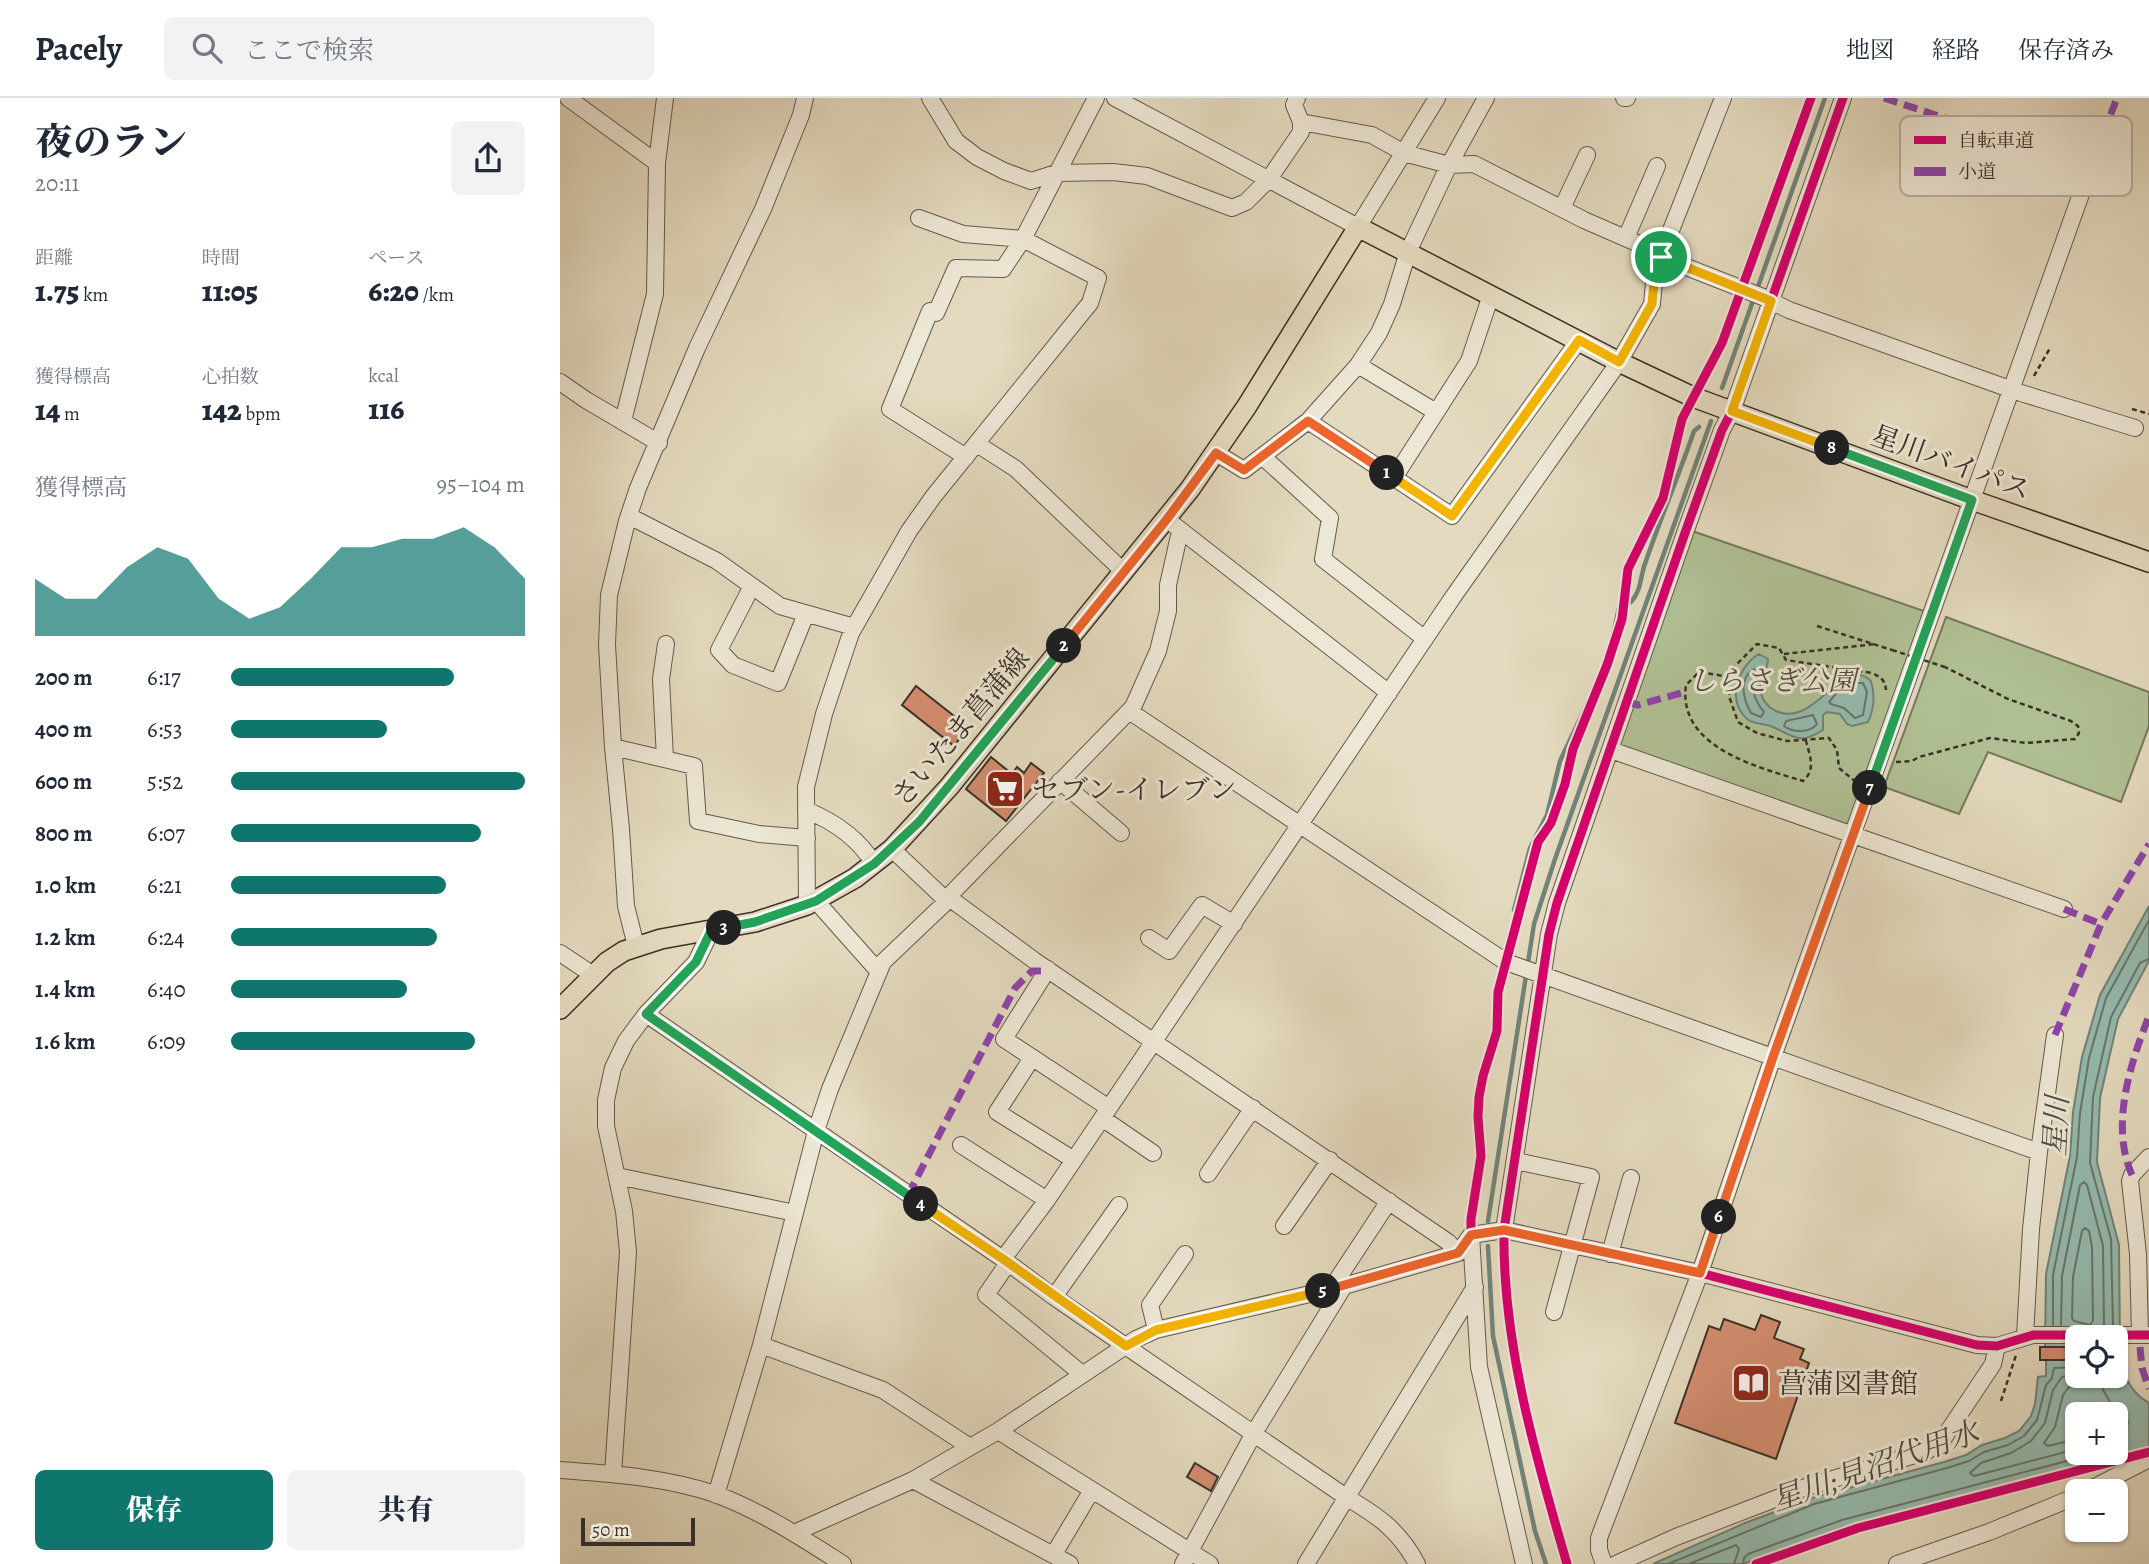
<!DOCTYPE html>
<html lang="ja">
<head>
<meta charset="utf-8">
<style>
  body { margin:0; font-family:Alegreya,"Noto Serif JP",serif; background:#f2f2f3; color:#1f2937; height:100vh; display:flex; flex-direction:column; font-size:26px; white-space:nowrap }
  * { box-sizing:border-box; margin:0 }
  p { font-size:23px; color:#747a83 }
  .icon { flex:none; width:38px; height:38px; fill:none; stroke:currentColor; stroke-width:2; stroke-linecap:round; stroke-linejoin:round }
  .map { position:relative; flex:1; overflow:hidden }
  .side { display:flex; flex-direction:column; background:#fff; width:560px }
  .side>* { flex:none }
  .controls { position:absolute; left:1505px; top:1227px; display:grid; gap:14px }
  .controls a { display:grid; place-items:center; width:63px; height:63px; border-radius:10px; background:#fff; box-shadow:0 2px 5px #0004; font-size:35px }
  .scale { position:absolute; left:21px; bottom:18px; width:114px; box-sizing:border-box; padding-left:7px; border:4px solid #3a3027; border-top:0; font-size:19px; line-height:24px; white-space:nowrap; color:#3a3027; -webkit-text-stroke:5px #ede7d5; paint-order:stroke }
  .pin { position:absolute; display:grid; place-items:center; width:60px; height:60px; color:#fff; margin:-30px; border:4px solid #fff; border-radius:50%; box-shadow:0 2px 7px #0007 }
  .km { position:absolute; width:35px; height:35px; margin:-18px; border-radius:50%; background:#222; color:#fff; font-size:19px; line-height:35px; text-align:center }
  .round { display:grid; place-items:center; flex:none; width:74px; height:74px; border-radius:10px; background:#f2f2f3 }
  .summary { display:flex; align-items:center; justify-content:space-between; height:119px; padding:0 35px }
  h1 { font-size:38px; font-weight:800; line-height:52px }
  .stats { display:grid; grid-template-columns:repeat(3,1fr); gap:10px; height:119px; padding:7px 35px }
  .stats div { display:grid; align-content:center }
  .stats b { font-size:30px; font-weight:800 }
  .stats small { font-size:19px; font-weight:400 }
  .stats p { font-size:19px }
  .chart { height:196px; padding:14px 35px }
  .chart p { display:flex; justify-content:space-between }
  .chart svg { width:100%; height:126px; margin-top:7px; fill:#0f766e; opacity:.7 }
  .button { display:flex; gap:14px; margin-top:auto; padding:14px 35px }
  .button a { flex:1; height:80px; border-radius:10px; background:#0f766e; color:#fff; font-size:28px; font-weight:800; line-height:80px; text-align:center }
  .button a+a { background:#f2f2f3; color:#1f2937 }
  ul { padding:0 35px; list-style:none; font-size:23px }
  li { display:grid; grid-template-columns:112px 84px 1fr; align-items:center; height:52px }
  li i { height:18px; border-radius:9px; background:#0f766e }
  header { display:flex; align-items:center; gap:42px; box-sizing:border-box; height:98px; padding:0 35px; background:#fff; border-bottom:2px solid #e0e1e3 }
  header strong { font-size:33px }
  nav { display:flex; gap:38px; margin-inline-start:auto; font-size:24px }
  .search { width:490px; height:63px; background:#f2f2f3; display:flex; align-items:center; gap:18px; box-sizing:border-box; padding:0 24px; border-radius:10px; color:#747a83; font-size:26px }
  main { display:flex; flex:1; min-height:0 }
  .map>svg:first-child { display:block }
  .green { fill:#b0c195; stroke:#75785e; stroke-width:2 }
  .water { fill:#95bbaf; stroke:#718379; stroke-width:2; fill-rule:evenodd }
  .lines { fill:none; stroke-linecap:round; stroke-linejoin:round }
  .shore { stroke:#68766b; stroke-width:2 }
  .stream { stroke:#718379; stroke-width:4.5 }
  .building { fill:#d48d6f; stroke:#3a3027; stroke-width:2 }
  .minor-casing { stroke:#645a4d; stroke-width:18 }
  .major-casing { stroke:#3a3027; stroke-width:22 }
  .path { stroke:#3a3027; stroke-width:2.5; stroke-dasharray:5 3.5; stroke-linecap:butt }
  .minor { stroke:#ede7d5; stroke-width:16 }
  .major { stroke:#e4dabf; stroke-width:19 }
  .path-bridge { stroke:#3a3027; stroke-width:2.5; stroke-dasharray:5 3.5; stroke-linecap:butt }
  .quiet { stroke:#8e44ad; stroke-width:7; stroke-dasharray:14 7; stroke-linecap:butt }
  .cycleway-casing { stroke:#ede7d5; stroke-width:13 }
  .cycleway { stroke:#d6006c; stroke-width:9 }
  .split-1-casing { stroke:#fff; stroke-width:14 }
  .split-2-casing { stroke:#fff; stroke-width:14 }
  .split-3-casing { stroke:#fff; stroke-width:14 }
  .split-4-casing { stroke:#fff; stroke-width:14 }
  .split-5-casing { stroke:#fff; stroke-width:14 }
  .split-6-casing { stroke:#fff; stroke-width:14 }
  .split-7-casing { stroke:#fff; stroke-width:14 }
  .split-8-casing { stroke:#fff; stroke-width:14 }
  .split-9-casing { stroke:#fff; stroke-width:14 }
  .split-1 { stroke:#f5b400; stroke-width:9 }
  .split-2 { stroke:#f0652b; stroke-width:9 }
  .split-3 { stroke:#22a559; stroke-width:9 }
  .split-4 { stroke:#22a559; stroke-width:9 }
  .split-5 { stroke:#f5b400; stroke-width:9 }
  .split-6 { stroke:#f0652b; stroke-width:9 }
  .split-7 { stroke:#f0652b; stroke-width:9 }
  .split-8 { stroke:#22a559; stroke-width:9 }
  .split-9 { stroke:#f5b400; stroke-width:9 }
  .labels { text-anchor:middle; stroke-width:6; stroke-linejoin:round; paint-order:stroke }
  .street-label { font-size:28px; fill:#3a3027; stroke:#ede7d5 }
  .park-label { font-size:28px; font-style:italic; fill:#524d3d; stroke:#ede7d5 }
  .poi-label { font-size:28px; fill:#3a3027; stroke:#ede7d5; text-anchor:start }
  .water-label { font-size:30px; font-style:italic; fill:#4c4c42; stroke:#ede7d5 }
  .key { fill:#ede7d5; stroke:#b7b0a1; stroke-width:2 }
  .key-label { font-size:19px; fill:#3a3027 }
</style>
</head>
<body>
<header>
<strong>Pacely</strong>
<div class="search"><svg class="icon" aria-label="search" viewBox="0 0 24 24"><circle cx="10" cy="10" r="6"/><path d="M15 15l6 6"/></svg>ここで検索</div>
<nav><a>地図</a><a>経路</a><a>保存済み</a></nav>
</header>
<main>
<section class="side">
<div class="summary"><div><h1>夜のラン</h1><p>20:11</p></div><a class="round"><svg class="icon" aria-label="share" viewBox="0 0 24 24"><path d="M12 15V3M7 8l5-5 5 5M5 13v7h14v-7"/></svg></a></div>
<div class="stats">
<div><p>距離</p><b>1.75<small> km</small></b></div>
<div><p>時間</p><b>11:05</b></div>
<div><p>ペース</p><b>6:20<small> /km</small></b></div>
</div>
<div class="stats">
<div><p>獲得標高</p><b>14<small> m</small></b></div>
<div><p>心拍数</p><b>142<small> bpm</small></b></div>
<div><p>kcal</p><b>116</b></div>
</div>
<div class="chart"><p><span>獲得標高</span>95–104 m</p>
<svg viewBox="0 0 160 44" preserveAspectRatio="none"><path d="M0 44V24L10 31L20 31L30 20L40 13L50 17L60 31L70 38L80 34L90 24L100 13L110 13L120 10L130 10L140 6L150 13L160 24V44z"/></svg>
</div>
<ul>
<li><b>200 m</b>6:17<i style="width:76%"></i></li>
<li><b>400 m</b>6:53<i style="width:53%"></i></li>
<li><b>600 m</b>5:52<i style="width:100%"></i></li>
<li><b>800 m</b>6:07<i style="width:85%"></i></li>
<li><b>1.0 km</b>6:21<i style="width:73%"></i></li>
<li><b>1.2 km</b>6:24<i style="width:70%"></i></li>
<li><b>1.4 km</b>6:40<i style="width:60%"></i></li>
<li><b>1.6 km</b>6:09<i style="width:83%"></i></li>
</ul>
<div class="button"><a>保存</a><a>共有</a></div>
</section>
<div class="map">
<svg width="1589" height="1466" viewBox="0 0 1589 1466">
  <rect width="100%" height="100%" fill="#e4dabf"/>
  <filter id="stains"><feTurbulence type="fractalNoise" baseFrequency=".00286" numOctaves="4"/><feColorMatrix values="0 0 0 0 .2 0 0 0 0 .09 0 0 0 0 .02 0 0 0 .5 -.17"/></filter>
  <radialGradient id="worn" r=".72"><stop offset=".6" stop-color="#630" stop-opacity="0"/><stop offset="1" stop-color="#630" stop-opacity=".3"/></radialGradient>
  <path class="green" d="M1135 434 1364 513 1290 726 1284 729 1061 649 1060 644 1131 435Z
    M1386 519 1589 594V628L1561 704 1428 654 1399 716 1324 689Z"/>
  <path class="water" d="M1199 556 1208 561C1208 572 1199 581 1200 592 1202 602 1207 609 1216 613 1256 631 1282 555 1311 583 1315 596 1314 611 1308 624L1292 628 1287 626 1280 616 1267 614 1263 617V632C1240 647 1234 639 1213 629 1205 625 1194 627 1187 621 1166 602 1178 568 1199 556Z
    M1589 808V863L1558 921 1540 1000 1537 1064 1559 1147 1560 1249H1556V1239H1517V1249H1485L1486 1176 1510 1058 1513 1014 1522 959 1540 897Z
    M1486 1262H1517V1278H1556V1262H1560C1564 1280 1573 1296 1589 1305V1350L1284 1429 1183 1466H1093L1185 1425 1252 1400 1384 1364 1406 1357 1422 1347 1445 1340 1459 1333 1471 1318 1475 1306 1478 1279 1486 1278ZM1517 1316H1556V1354H1517Z"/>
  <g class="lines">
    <path class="shore" d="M1194 571 1197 574C1190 590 1194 602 1204 614L1201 619 1191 615C1183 601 1178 580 1194 571Z
      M1291 585H1303L1307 594 1303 617 1295 620 1284 610 1271 606 1269 604 1279 592Z
      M1253 617 1257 626C1250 635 1233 635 1224 628L1226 623Z
      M1525 1130 1529 1133 1532 1149 1533 1223 1530 1227 1514 1223 1512 1220 1513 1179 1522 1133Z
      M1493 1227V1177L1517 1059 1520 1015 1529 960 1546 900 1589 822
      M1501 1227 1502 1178 1520 1087 1524 1084 1527 1087 1543 1148 1544 1227
      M1553 1227 1551 1141 1530 1065 1533 999 1551 919 1580 865 1589 861
      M1517 1277 1502 1279 1493 1292 1485 1325 1471 1343 1451 1355 1421 1365 1410 1375 1414 1378 1517 1351
      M1517 1341 1488 1348 1484 1345 1495 1329 1503 1297 1509 1289 1525 1286 1535 1281 1538 1283 1554 1311 1568 1324 1567 1328 1556 1331
      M1108 1466 1254 1406 1387 1370 1409 1363 1424 1354 1448 1347 1464 1338 1477 1322 1486 1287 1492 1280 1494 1270 1517 1269
      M1129 1466 1176 1447 1179 1451 1174 1466
      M1183 1466 1184 1460 1188 1456 1282 1422 1541 1354"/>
    <path class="stream" d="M1162 290 1265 0
      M1071 504C1082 492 1080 477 1086 463 1101 419 1119 377 1134 333L1139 329
      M954 812 970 750 987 717 1000 663 1037 585 1053 536 1059 510
      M928 1123 974 826 995 761 1151 323
      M928 1148 933 1238 975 1433 986 1466"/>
  </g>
  <path class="building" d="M356 588 408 629 394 648 342 607Z
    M431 659 452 676 457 669 464 675 471 665 484 675 446 723 406 691Z
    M1201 1217 1220 1224 1214 1240 1244 1251 1240 1261 1249 1265 1216 1361 1115 1325 1149 1228 1160 1232 1164 1221 1195 1232Z
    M1480 1249H1517V1262H1480Z
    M635 1365 658 1379 651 1393 627 1379Z"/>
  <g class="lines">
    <defs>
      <path id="minor" d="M8 0 97 65
        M370 0 396 43 417 59 444 73 471 83 496 75 553 74 587 78 672 110 686 104 709 81 741 34V24L734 7 737 0
        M555 0 798 129 877 0
        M1064 0H1067
        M741 24 812 37 844 55 889 67 914 66 1024 122 1088 150 1101 159 1203 199 1229 212 1461 295 1575 330
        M1002 110 1027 57
        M359 120 403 136 463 141 443 171 396 170 376 215 370 213 330 311 406 359
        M1066 140 1097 68
        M798 267 876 314
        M0 284 26 302 99 345
        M63 323 95 196 97 65 105 0
        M748 323 892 418 1019 242
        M417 346 456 371 564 474
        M656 355 684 372 748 323 798 267 819 235 832 206 848 154 889 67 926 0
        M702 358 770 420 763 461 865 541
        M834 380 909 263 931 197
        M69 418 157 463 220 508 294 529
        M614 427 829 595
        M192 488 159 552 173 567 218 585 246 516
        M569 613 946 864 1479 1054
        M53 649 134 668 138 723 199 736 247 740
        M1051 652 1504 811
        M105 661 101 581 106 546
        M500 683 561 735
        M246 712C273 723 299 741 314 766
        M332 751 386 802
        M388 799 475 863 888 1144 898 1155
        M256 803 319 874
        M247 807 246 689 264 616 291 535 349 433 373 399 530 205 538 180 463 141 536 0
        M589 840 609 853 642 807 674 826
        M76 848 66 808 61 731 53 649 47 547 49 497 67 423 78 390 137 250 203 111 241 17 245 0
        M0 855 33 877
        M488 871 444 941 549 1010
        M86 916 443 1161 494 1199 786 1399C818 1418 839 1432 857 1466
        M472 960 437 1014 514 1062
        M542 1020 593 1055
        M401 1047 487 1102
        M956 1063 1031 1079 994 1214
        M648 1076 693 1010
        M57 1078 235 1115
        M724 1128 770 1062
        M944 1132 989 836 997 805 1126 432 1162 332 1172 313 1283 0
        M911 1137 919 1269 964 1466
        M1050 1156 1071 1080
        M443 1161 487 1102 893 499 1059 264 1092 206 1095 173 1163 0
        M448 1165 426 1197 522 1276
        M771 1191 829 1103
        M494 1199 559 1107
        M596 1232 590 1207 625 1156
        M1580 1237 1578 1156 1570 1083 1572 1077 1589 1059
        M1465 1238 1471 1131 1479 1054 1495 937
        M201 1247 323 1292 410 1349
        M438 1333 650 1466
        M0 1372C52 1376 105 1379 155 1396 201 1413 242 1440 283 1466
        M53 1376 68 1154 64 1113 46 1028V1002L53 970 66 943 86 916 136 864 151 833
        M353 1382 510 1466
        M1527 1393 1589 1361
        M156 1397 201 1247 256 1033 270 991 323 864 385 805 388 799 573 609 598 553 608 513V487L620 433
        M234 1435 353 1382 438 1333 576 1241 596 1232 784 1188 898 1155 911 1137 944 1132 1140 1175 1417 1247 1437 1248 1473 1237H1589
        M494 1456 532 1392
        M623 1466 694 1335 784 1188
        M746 1466 915 1189
        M1044 1466 1039 1452V1440L1140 1175 1213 959 1531 68
        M1056 1466 1116 1439 1246 1389 1365 1354 1381 1344 1433 1266 1437 1248
        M1337 1466 1429 1434 1517 1398"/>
      <path id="major" d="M0 911 47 864 64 853 101 841 195 824 247 807 295 780 332 751 389 689 630 391 687 308 798 129 1059 264 1133 299 1412 402 1589 464"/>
    </defs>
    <use href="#minor" class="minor-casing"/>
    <use href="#major" class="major-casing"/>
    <path class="path" d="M1474 278 1490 250
      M1572 311 1589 316
      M1257 528 1332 552
      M1224 556 1316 546
      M1170 579 1139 574 1126 587C1117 649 1197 669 1243 683 1256 672 1250 658 1246 643
      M1336 664 1352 663 1359 659 1430 640 1466 645 1515 641 1519 635 1518 628 1511 623 1448 601 1385 569
      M1296 684 1279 670 1277 652 1269 640 1227 643 1197 635 1178 624 1170 601 1168 587 1172 571 1197 546 1219 550 1226 562 1312 575C1321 579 1325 582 1326 592
      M1441 1303 1456 1257"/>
    <use href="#minor" class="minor"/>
    <use href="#major" class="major"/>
    <path class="path-bridge" d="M1332 552 1385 569"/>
    <path class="quiet" d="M1324 0 1531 68 1557 0
      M1067 604 1078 607 1125 594
      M1504 811 1541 826
      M1495 937 1541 826 1589 746
      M1572 1077C1550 1028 1570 966 1589 918
      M348 1097 455 890 472 873H487
      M1580 1249 1582 1270 1589 1291"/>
    <defs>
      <path id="cycleway" d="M1251 0 1162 245 1122 321 1103 400 1068 471 1062 521 1047 567 1013 651 1005 686 991 725 978 744 938 894 937 933 923 978 919 999 918 1019 921 1058 911 1121V1137L944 1132 1140 1175 1417 1247 1437 1248 1473 1237H1589
        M1007 1466C976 1360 942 1244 944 1132L989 836 997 805 1126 432 1162 332 1172 313 1283 0
        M1196 1466 1298 1430 1589 1354"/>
    </defs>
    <use href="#cycleway" class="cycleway-casing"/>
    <use href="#cycleway" class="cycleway"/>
  </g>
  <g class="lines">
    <defs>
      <path id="split-1" d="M827 375 892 418 1019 242 1059 264 1092 206 1095 173 1101 159"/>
      <path id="split-2" d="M504 548 607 421 656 355 684 372 748 323 827 375"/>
      <path id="split-3" d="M164 830 195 824 256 803 314 766 359 724 504 548"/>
      <path id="split-4" d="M164 830 151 833 136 864 86 916 361 1106"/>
      <path id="split-5" d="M361 1106 443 1161 566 1248 596 1232 763 1193"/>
      <path id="split-6" d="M763 1193 898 1155 911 1137 944 1132 1140 1175 1159 1119"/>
      <path id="split-7" d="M1159 1119 1213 959 1310 690"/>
      <path id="split-8" d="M1272 350 1412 402 1310 690"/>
      <path id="split-9" d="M1101 159 1211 203 1172 313 1272 350"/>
    </defs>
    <use href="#split-1" class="split-1-casing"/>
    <use href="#split-2" class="split-2-casing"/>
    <use href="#split-3" class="split-3-casing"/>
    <use href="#split-4" class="split-4-casing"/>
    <use href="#split-5" class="split-5-casing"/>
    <use href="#split-6" class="split-6-casing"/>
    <use href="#split-7" class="split-7-casing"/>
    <use href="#split-8" class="split-8-casing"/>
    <use href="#split-9" class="split-9-casing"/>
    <use href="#split-1" class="split-1"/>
    <use href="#split-2" class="split-2"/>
    <use href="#split-3" class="split-3"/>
    <use href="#split-4" class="split-4"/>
    <use href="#split-5" class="split-5"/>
    <use href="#split-6" class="split-6"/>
    <use href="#split-7" class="split-7"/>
    <use href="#split-8" class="split-8"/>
    <use href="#split-9" class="split-9"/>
  </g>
  <defs>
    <symbol id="supermarket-square" viewBox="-11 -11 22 22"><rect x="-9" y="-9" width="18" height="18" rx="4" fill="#8f2418" stroke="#ede7d5"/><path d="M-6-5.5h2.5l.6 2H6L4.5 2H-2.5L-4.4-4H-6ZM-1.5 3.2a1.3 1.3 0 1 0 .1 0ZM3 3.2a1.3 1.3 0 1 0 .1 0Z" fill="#fff"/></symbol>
    <symbol id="library-square" viewBox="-11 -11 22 22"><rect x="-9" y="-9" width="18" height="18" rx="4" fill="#8f2418" stroke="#ede7d5"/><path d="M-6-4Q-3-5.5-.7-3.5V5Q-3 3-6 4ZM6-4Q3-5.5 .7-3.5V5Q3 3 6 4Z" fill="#fff"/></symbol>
  </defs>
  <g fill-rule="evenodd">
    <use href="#supermarket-square" x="423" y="669" width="44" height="44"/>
    <use href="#library-square" x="1169" y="1263" width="44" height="44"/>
  </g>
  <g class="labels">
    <g class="street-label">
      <text transform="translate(1391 364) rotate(20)" y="10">星川バイパス</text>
      <text transform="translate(400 629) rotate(-50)" y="10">さいたま菖蒲線</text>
    </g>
    <g class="park-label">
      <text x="1212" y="592">しらさぎ公園</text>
    </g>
    <g class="poi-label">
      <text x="472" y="701">セブン-イレブン</text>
      <text x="1218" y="1295">菖蒲図書館</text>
    </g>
    <g class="water-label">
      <text transform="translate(1496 1028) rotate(-87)" y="10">星川</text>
      <text transform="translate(1315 1368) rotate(-19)" y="10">星川;見沼代用水</text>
    </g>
  </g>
  <rect x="1340" y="18" width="232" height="80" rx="10" class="key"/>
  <rect x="1354" y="38" width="32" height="8" fill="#d6006c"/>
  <rect x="1354" y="69" width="32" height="9" fill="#8e44ad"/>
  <g class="key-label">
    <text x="1398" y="49">自転車道</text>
    <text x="1398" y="80">小道</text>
  </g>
  <rect width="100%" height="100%" filter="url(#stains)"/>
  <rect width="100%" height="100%" fill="url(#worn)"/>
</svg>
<div class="controls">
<a><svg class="icon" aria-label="locate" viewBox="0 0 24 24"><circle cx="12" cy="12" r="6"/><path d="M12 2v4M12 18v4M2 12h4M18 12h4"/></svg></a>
<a>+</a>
<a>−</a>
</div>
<div class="scale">50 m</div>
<div class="pin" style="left:1101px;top:159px;background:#1e9e55"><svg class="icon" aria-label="arrive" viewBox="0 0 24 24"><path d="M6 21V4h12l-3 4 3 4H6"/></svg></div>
<b class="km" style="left:827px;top:375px">1</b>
<b class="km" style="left:504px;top:548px">2</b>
<b class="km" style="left:164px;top:830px">3</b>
<b class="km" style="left:361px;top:1106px">4</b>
<b class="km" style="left:763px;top:1193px">5</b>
<b class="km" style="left:1159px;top:1119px">6</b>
<b class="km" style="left:1310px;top:690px">7</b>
<b class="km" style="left:1272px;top:350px">8</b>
</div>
</main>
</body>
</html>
